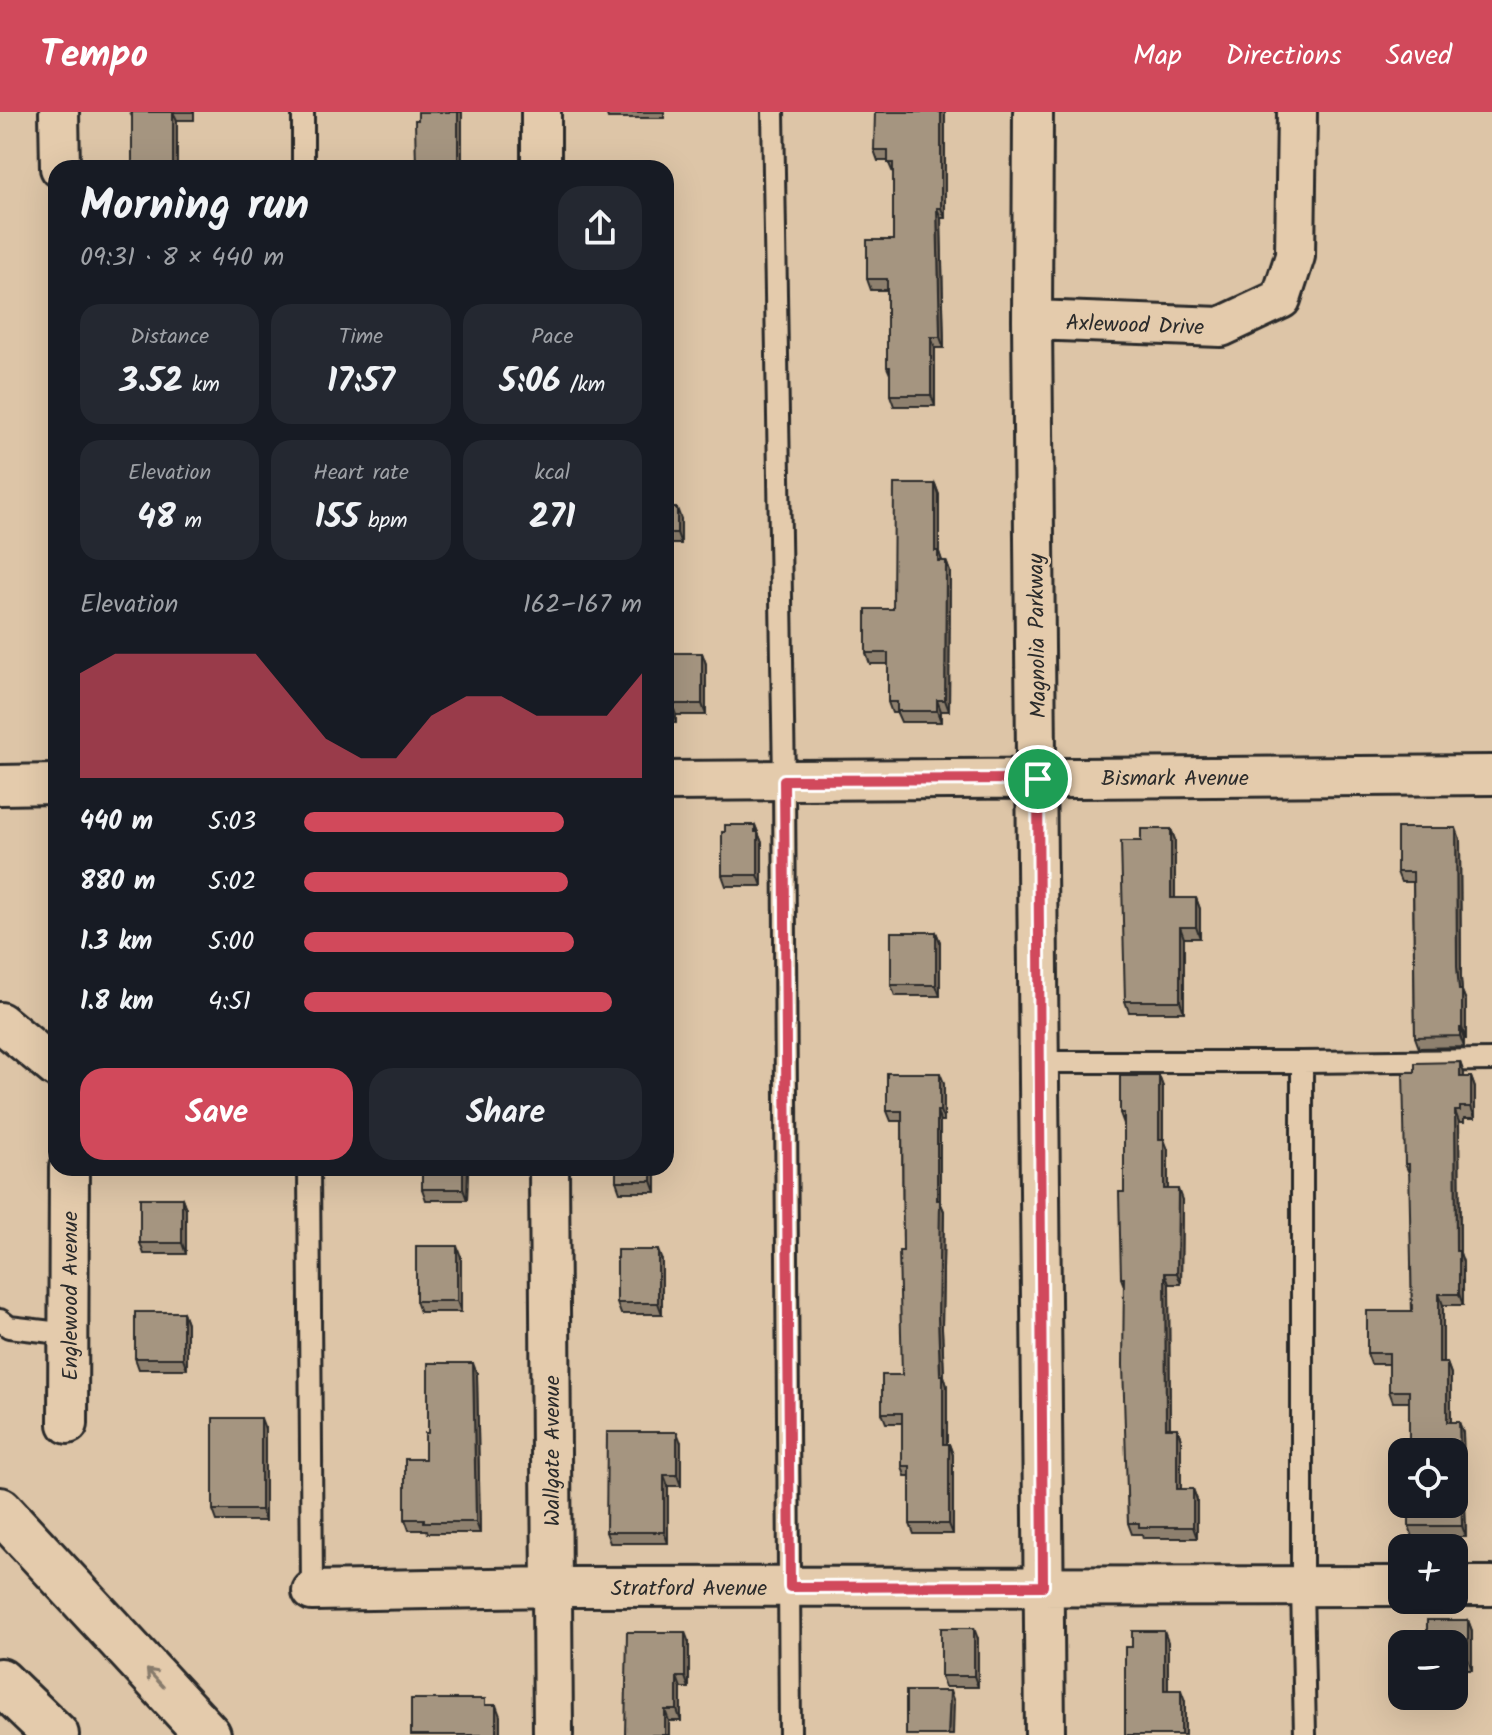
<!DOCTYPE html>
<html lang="en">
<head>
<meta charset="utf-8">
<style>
  body { margin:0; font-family:Kalam,sans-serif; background:#242831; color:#f1f3f6; height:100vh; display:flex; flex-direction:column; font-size:30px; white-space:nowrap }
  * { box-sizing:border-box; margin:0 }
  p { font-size:26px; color:#9ea1a6 }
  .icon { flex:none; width:44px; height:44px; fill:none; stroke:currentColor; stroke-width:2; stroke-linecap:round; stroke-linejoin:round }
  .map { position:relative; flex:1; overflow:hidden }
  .panel { position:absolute; left:48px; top:48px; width:626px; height:1016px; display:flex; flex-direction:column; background:#171b24; border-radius:24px; box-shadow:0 8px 32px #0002 }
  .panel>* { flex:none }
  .fabs { position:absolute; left:1388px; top:1326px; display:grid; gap:16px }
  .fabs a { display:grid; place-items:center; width:80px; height:80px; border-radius:16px; background:#171b24; box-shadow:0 8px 32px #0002; font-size:40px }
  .pin { position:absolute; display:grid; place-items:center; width:68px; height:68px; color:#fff; margin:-34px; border:4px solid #fff; border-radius:50%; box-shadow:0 2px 8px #0007 }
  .round { display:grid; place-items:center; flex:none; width:84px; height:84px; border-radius:24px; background:#242831 }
  .overview { display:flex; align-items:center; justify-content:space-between; height:136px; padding:0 32px }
  h1 { font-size:44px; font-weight:700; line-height:60px }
  .metrics { display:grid; grid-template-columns:repeat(3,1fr); gap:12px; height:136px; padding:8px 32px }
  .metrics div { display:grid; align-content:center; border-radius:20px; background:#242831; text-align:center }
  .metrics b { font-size:34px; font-weight:700 }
  .metrics small { font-size:22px; font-weight:400 }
  .metrics p { font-size:22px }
  .chart { height:224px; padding:16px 32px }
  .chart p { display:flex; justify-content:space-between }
  .chart svg { width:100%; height:144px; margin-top:8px; fill:#d1495b; opacity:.7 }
  .cta { display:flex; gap:16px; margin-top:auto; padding:16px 32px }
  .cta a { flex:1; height:92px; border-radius:24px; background:#d1495b; color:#fff; font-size:32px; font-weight:700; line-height:92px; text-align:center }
  .cta a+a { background:#242831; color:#f1f3f6 }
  ul { padding:0 32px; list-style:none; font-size:26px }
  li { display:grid; grid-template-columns:128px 96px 1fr; align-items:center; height:60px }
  li i { height:20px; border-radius:10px; background:#d1495b }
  header { display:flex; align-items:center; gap:48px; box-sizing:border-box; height:112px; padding:0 40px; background:#d1495b; color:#fff }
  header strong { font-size:38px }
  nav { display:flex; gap:44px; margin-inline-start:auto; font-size:28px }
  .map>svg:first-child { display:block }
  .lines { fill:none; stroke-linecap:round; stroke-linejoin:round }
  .service-casing { stroke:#2b2b2b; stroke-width:26 }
  .minor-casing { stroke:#2b2b2b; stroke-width:44 }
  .tertiary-casing { stroke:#2b2b2b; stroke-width:50 }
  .motorway-casing { stroke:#2b2b2b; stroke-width:50 }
  .service { stroke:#e4cbac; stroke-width:20 }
  .minor { stroke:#e4cbac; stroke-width:38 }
  .tertiary { stroke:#e4cbac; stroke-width:44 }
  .motorway { stroke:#e4cbac; stroke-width:44 }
  .wall { fill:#8e806e; stroke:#2b2b2b; stroke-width:2 }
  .shaded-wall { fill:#74685a; stroke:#2b2b2b; stroke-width:2 }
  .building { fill:#a59580; stroke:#2b2b2b; stroke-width:2 }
  .oneway { stroke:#887b6c }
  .route-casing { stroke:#fff; stroke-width:16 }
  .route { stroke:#d1495b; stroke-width:10 }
  .labels { text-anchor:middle; stroke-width:6; stroke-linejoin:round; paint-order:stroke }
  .street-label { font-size:22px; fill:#2b2b2b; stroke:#e4cbac }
</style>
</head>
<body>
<header>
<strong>Tempo</strong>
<nav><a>Map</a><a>Directions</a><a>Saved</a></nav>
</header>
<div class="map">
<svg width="1492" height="1623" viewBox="0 0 1492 1623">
  <rect width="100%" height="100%" fill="#ddc5a7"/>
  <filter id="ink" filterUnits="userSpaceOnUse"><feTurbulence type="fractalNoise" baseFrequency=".0125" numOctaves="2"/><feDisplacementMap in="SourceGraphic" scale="16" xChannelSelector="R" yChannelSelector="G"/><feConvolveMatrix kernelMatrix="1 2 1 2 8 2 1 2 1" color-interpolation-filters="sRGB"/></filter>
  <g filter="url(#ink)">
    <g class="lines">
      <defs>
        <path id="service" d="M303 0V56
          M773 0 784 668 790 1623
          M1040 950H1302V1474L1305 1623
          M1302 950 1492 948
          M309 1056 312 1479
          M0 1208 9 1215 69 1222"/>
        <path id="minor" d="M59 0 60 56
          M541 0V56
          M1033 0 1032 208 1045 1623
          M1032 208 1221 215 1281 187 1295 144 1297 0
          M666 669 1492 663
          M0 673 56 672
          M0 910 56 956
          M549 1056 553 1623
          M68 1312 69 1056
          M1454 1474H1492
          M312 1479 552 1475 1402 1474"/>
        <path id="tertiary" d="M0 1398 208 1623"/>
        <path id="motorway" d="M0 1569 56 1623"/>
      </defs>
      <use href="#service" class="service-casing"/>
      <use href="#minor" class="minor-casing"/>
      <use href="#tertiary" class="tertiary-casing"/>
      <use href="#motorway" class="motorway-casing"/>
      <use href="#service" class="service"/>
      <use href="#minor" class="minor"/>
      <use href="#tertiary" class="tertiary"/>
      <use href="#motorway" class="motorway"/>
    </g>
    <path class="wall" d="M130 0H194V8H177V56L132 5Z
      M606 0H664V6H608Z
      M945 0V106H941L944 236H935V294H894L890 283V262L887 255V178H871L867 167 893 128V61L888 49H878L874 38Z
      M666 366 668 373V396L681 407V432H666Z
      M935 372 939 383V440L942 449H946L950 460 949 599H941V610H901L897 601H892L888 590V552H870L866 541 893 497Z
      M666 541H702L706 552V603H676V611H666Z
      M755 713 762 731V774H726L722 763Z
      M1171 717 1175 728V786H1196L1200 797V826H1184V900H1129L1125 889 1141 729Z
      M1460 727 1461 866 1462 879 1466 889V927H1464V935L1419 936 1415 925 1413 770H1401L1397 760Z
      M936 820 940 830V884H895L891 873Z
      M1460 950 1464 965H1471L1475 976V1006H1464V1010H1459L1460 1141 1463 1150V1193H1443V1251H1447L1451 1262V1310H1459L1463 1321 1466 1425H1413L1409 1414V1290H1393L1389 1279V1252H1371L1367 1241 1412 1199 1410 1063 1405 1052 1415 960Z
      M1159 964 1163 975V1027L1168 1038V1077L1182 1088 1181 1172H1169L1170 1316H1177L1181 1327V1377H1193L1197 1388V1426H1143L1142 1422H1132L1128 1411 1124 1174 1121 1166 1124 1080V1012L1120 1001Z
      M944 971V1009H940V1090L944 1099 942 1216 944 1264 947 1274V1332H949L953 1343V1422H914L910 1412V1364H905L902 1354V1311H886L882 1301 902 1263 903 1139 902 1009H891L887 999Z
      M468 1056 467 1088H426L422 1077Z
      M656 1056V1080H620L616 1069Z
      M182 1086 186 1097V1142H144L140 1131Z
      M461 1145V1200H420L416 1189Z
      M662 1149V1202H621L617 1191Z
      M183 1200 187 1211V1257H139L135 1246Z
      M477 1262 480 1421H428L427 1418H409L405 1407 425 1347 428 1321Z
      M265 1317V1409H217L213 1398Z
      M681 1331V1374H668V1431H610L606 1420Z
      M1468 1508 1472 1519V1558H1454V1532Z
      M978 1527V1575H945L941 1564Z
      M689 1531V1576H681V1609H669V1623H625Z"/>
    <path class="shaded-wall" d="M173 0 177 8V56H173Z
      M458 0H462V56H458Z
      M941 0H945V106L941 96Z
      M937 96 941 106 944 236 940 225Z
      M931 225 935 236V294L931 283Z
      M666 366 668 373V407L666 400Z
      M935 372 939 383V440L942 449V460L935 439Z
      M677 396 681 407V432L677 421Z
      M946 449 950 460 949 599 945 588Z
      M702 541 706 552V603L702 592Z
      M937 588 941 599V610L937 599Z
      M672 592 676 603V611L672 600Z
      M755 713 762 731V774L758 763Z
      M1456 716 1460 727 1461 866 1462 879 1466 889V927L1462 916 1457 855Z
      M1171 717 1175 728V797L1171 786Z
      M666 778 669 785V816L666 809Z
      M1196 786 1200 797V826L1196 815Z
      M1180 815 1184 826V900L1180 889Z
      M936 820 940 830V884L936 873Z
      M1460 916 1464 927V935L1460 924Z
      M1460 950 1464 961V976L1460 965Z
      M940 961 944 971V1009L940 999Z
      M1159 964 1163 975V1038L1159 1027Z
      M1471 965 1475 976V1006L1471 995Z
      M937 999 940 1009V1090L944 1099 942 1216 944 1264 947 1274V1343L943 1332 938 1206Z
      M1455 999 1459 1010 1460 1141 1463 1150V1193L1459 1182 1456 1139Z
      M1164 1027 1168 1038V1088L1164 1077Z
      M463 1056H468L467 1088 463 1077Z
      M652 1056H656V1080L652 1069Z
      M1178 1077 1182 1088 1181 1172 1177 1161Z
      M182 1086 186 1097V1142L182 1131Z
      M457 1134 461 1145V1200L457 1189Z
      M658 1138 662 1149V1202L658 1191Z
      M1165 1161 1169 1172 1170 1327 1166 1316Z
      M1439 1182 1443 1193V1262L1439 1251Z
      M183 1200 187 1211V1257L183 1246Z
      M473 1251 477 1262 480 1421 476 1410Z
      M1447 1251 1451 1262V1321L1447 1310Z
      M261 1306 265 1317V1409L261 1398Z
      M1459 1310 1463 1321 1466 1425 1462 1414Z
      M1177 1316 1181 1327V1388L1177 1377Z
      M677 1320 681 1331V1374L677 1363Z
      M949 1332 953 1343V1422L949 1412Z
      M664 1363 668 1374V1431L664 1420Z
      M1193 1377 1197 1388V1426L1193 1415Z
      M1468 1508 1472 1519V1558L1468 1547Z
      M974 1516 978 1527V1575L974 1564Z
      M1164 1519 1168 1530V1589L1164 1578Z
      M685 1520 689 1531V1576L685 1565Z
      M677 1565 681 1576V1609L677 1598Z
      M1181 1578 1185 1589V1623H1181Z
      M950 1579 954 1590 953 1623H948Z
      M496 1593 500 1604V1623H496Z
      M665 1598 669 1609V1623H665Z"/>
    <path class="building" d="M132 0H173V56H132Z
      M418 0H458V56H416L415 8H418Z
      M875 0H941V96H937L940 225H931V283H890V255H887V167H867V128H893V51H888V38H874Z
      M894 372H935V439H938V449H946L945 588H937V599H897V590H888V541H866V497H893Z
      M666 396H677V421H666Z
      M666 541H702V592H672V600H666Z
      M725 713H755V720H758V763H722V720H725Z
      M1397 716H1456L1457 855 1459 878H1462V916H1460V924L1415 925 1413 760H1397Z
      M1141 717H1171V786H1196V815H1180V889H1125L1121 729H1141Z
      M891 820H936V873H891Z
      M1460 950V965H1471V995H1460V999H1455L1456 1139H1459V1182H1439V1251H1447V1310H1459L1462 1414H1409V1392H1454V1340H1409V1279H1389V1241H1367V1199H1412L1409 1052H1405L1403 960H1415V951Z
      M887 961H940V999H937V1088H940L938 1206 940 1263H943V1332H949V1412H910V1354H902V1301H882V1263H902L899 1139H903L902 999H887Z
      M1120 964H1159V1027H1164V1077H1178L1177 1161H1165L1166 1316H1177V1377H1193V1415H1139V1411H1128L1123 1253 1124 1166H1121L1119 1080H1124V1001H1120Z
      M422 1056H463V1077H422Z
      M616 1056H652V1069H616Z
      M140 1086H182V1131H140Z
      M416 1134H457V1189H416Z
      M617 1138H658V1191H617Z
      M135 1200H183V1246H135Z
      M428 1251H473L476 1410H424V1407H405V1347H425V1321H428Z
      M213 1306H261V1398H213Z
      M607 1320H677V1363H664V1420H606Z
      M1427 1508H1468V1547H1454V1532H1427Z
      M941 1516H974V1564H941Z
      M1132 1519H1164V1578H1181V1623H1125V1535H1132Z
      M627 1520H685V1565H677V1598H665V1623H625Z
      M906 1579H950L948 1623H906Z
      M411 1587H485V1593H496V1623H411Z"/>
    <defs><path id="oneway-shaft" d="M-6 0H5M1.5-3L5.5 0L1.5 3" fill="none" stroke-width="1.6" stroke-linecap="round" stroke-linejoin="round" transform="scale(2)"/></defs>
    <use class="oneway" href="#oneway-shaft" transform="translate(155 1566) rotate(-133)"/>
  </g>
  <g class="lines" filter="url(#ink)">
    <defs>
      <path id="route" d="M1038 667 1043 1474 790 1475 784 668Z"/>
    </defs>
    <use href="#route" class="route-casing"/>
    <use href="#route" class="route"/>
  </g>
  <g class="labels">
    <g class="street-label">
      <text transform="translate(1135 212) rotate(2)" y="8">Axlewood Drive</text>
      <text transform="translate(1036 524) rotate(-91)" y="8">Magnolia Parkway</text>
      <text x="1175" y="673">Bismark Avenue</text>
      <text transform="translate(69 1184) rotate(-90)" y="8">Englewood Avenue</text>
      <text transform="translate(551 1339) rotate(-90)" y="8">Wallgate Avenue</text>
      <text x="689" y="1483">Stratford Avenue</text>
    </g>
  </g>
</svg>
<div class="fabs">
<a><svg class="icon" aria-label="locate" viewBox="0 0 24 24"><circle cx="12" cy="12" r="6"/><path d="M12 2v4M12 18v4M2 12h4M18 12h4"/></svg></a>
<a>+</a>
<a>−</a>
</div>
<div class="pin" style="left:1038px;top:667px;background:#1e9e55"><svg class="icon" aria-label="arrive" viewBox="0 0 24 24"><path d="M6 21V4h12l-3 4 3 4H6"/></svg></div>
<section class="panel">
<div class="overview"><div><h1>Morning run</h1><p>09:31 · 8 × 440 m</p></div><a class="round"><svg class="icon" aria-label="share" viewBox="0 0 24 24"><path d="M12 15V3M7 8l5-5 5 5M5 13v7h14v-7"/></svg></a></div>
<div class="metrics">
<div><p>Distance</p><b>3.52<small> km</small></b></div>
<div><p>Time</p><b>17:57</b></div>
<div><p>Pace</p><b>5:06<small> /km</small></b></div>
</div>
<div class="metrics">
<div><p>Elevation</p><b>48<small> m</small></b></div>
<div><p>Heart rate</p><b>155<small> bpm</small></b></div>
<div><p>kcal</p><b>271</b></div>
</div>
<div class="chart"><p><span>Elevation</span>162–167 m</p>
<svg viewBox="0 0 160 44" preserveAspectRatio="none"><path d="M0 44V12L10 6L20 6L30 6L40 6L50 6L60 19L70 32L80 38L90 38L100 25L110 19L120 19L130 25L140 25L150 25L160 12V44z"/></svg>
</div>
<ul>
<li><b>440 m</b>5:03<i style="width:77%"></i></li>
<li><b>880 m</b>5:02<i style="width:78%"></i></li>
<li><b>1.3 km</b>5:00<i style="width:80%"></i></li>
<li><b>1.8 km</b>4:51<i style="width:91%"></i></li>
</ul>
<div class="cta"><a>Save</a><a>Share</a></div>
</section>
</div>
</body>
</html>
